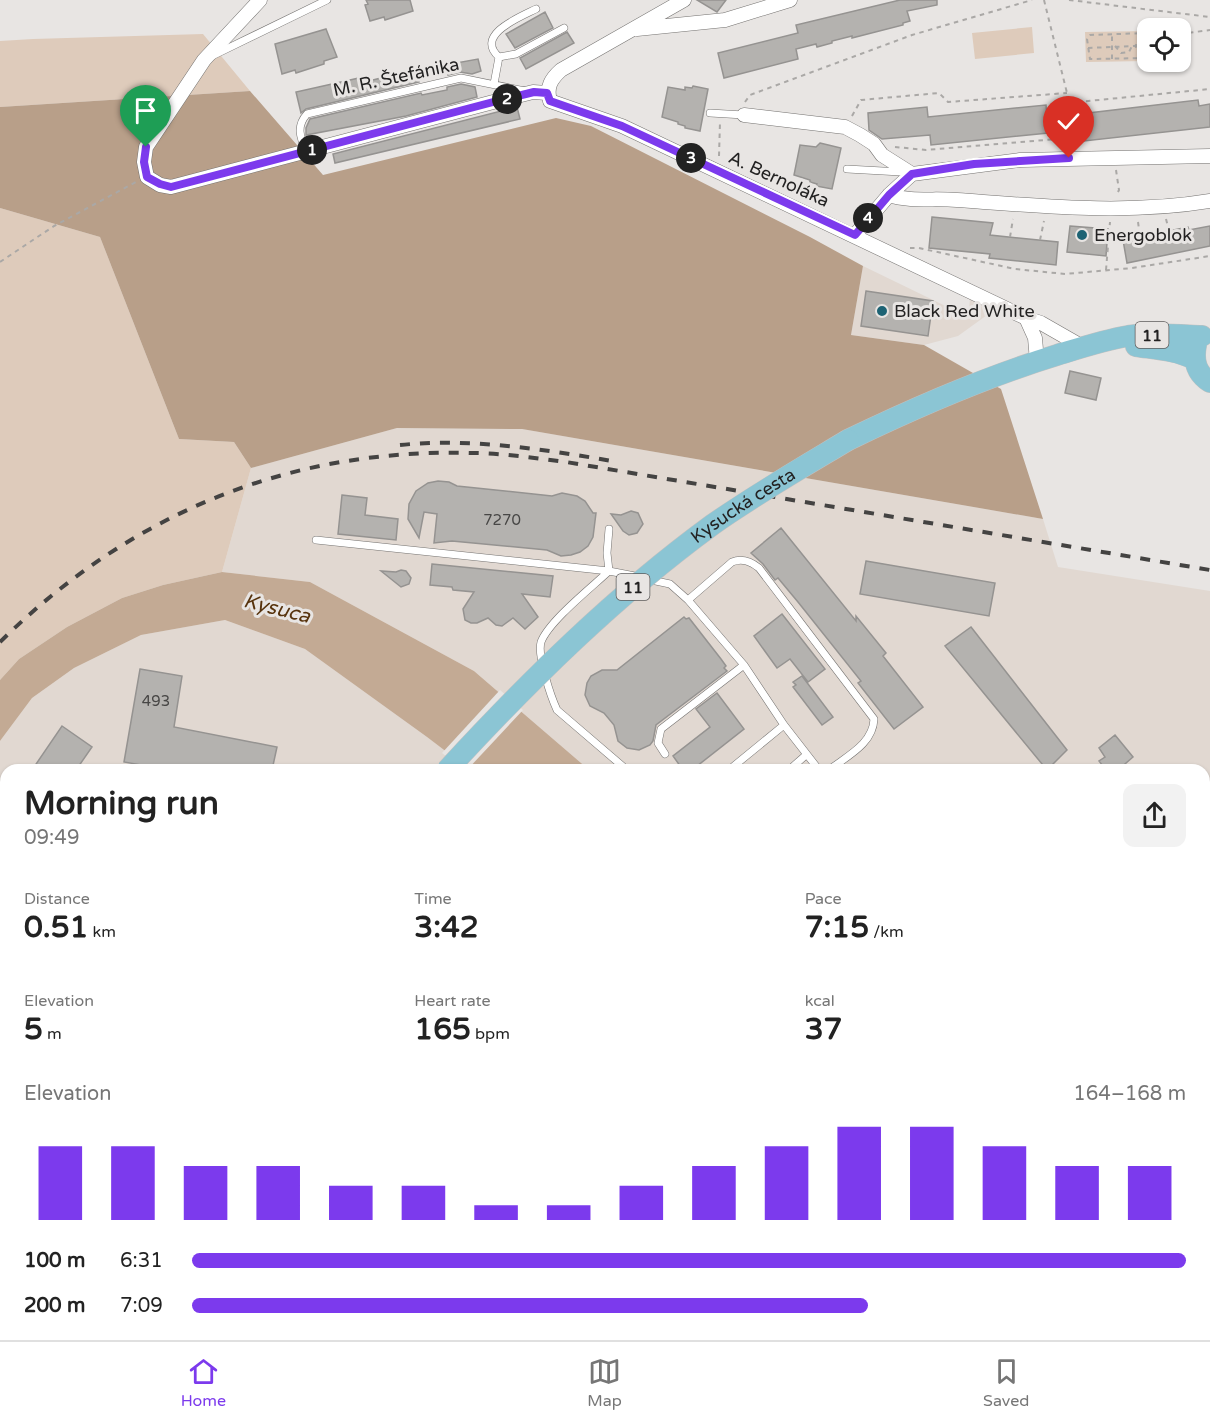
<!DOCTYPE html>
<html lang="en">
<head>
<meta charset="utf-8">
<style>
  body { margin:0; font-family:"Varela Round",sans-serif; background:#f2f2f2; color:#222; height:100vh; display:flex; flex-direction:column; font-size:22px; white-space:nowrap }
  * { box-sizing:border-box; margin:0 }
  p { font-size:20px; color:#767676 }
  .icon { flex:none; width:33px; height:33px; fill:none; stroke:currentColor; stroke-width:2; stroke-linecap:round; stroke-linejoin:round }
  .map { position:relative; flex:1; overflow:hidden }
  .side { position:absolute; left:0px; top:764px; width:1210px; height:578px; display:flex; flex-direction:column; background:#fff; border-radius:18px 18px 0 0; box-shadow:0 2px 4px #0004 }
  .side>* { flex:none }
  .controls { position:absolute; left:1137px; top:18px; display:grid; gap:12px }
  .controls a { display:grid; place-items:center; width:54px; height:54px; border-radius:12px; background:#fff; box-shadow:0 2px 4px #0004; font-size:30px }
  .pin { position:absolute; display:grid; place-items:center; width:51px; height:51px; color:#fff; margin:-62px -26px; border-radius:50% 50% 50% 0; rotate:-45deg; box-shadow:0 0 6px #0007 }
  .pin .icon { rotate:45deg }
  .km { position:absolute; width:30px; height:30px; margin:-15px; border-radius:50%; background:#222; color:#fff; font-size:16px; line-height:30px; text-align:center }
  .round { display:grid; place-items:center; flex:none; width:63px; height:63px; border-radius:12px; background:#f2f2f2 }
  .head { display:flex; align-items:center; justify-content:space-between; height:102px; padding:0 24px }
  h1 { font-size:33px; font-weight:700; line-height:45px }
  .metrics { display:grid; grid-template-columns:repeat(3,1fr); gap:9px; height:102px; padding:6px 24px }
  .metrics div { display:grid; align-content:center }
  .metrics b { font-size:30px; font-weight:700 }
  .metrics small { font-size:16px; font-weight:400 }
  .metrics p { font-size:16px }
  .chart { height:168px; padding:12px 24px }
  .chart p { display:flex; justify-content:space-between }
  .chart svg { width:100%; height:108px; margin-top:6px; stroke:#7c3aed; stroke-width:6 }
  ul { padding:0 24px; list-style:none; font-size:20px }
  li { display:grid; grid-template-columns:96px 72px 1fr; align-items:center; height:45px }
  li i { height:15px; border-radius:8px; background:#7c3aed }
  .tabs { display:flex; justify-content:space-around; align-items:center; height:84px; border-top:2px solid #e0e0e0; background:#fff; font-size:16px; color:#767676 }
  .tabs a { display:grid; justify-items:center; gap:3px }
  .tabs .on { color:#7c3aed }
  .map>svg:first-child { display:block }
  .built { fill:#e1d8d1 }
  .green { fill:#decbbb }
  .forest { fill:#b89f89 }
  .water { fill:#c3aa94 }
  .pier { fill:#e8e5e3 }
  .building { fill:#b4b2af; stroke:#959391; stroke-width:1.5 }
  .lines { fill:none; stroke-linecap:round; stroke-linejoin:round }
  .lane-casing { stroke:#747270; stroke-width:8 }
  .street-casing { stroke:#747270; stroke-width:15 }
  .primary-casing { stroke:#c1c1c1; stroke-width:22 }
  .path { stroke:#aaa8a6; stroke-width:2; stroke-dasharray:4.5 4.5; stroke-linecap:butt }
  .lane { stroke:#fff; stroke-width:7 }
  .street { stroke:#fff; stroke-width:14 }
  .primary { stroke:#8bc5d4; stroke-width:21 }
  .rail { stroke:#444342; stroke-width:4; stroke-dasharray:10 10; stroke-linecap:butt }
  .primary-bridge-casing { stroke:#c1c1c1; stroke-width:22; stroke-linecap:butt }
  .primary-bridge { stroke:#8bc5d4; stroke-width:21 }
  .route-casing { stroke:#fff; stroke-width:12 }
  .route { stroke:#7c3aed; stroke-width:8 }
  .poi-dot { fill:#1d6374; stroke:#e8e5e3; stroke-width:2 }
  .labels { text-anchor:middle; stroke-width:6; stroke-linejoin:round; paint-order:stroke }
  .number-label { font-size:15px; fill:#474645 }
  .shield { fill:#e8e5e3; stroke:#5e5c5c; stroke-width:1.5 }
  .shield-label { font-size:16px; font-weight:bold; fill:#232222 }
  .street-label { font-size:18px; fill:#232222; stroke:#e8e5e3 }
  .poi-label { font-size:18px; fill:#232222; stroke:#e8e5e3; text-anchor:start }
  .water-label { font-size:20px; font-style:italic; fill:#57330d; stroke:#e8e5e3 }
</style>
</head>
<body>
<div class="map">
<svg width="1210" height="1340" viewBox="0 0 1210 1340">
  <rect width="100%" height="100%" fill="#e8e5e3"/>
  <path class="built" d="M863 266 964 315 969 310 970 298 994 310 958 336 924 345 851 335Z
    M397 428 522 429 1043 519 1058 567 1210 591V1246L1204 1244V770L588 769 474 671 310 582 222 572 251 468Z
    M225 620 305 649 427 737 469 769 6 770V1335H136L134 1340H0V741L32 698 74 668 141 635Z"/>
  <path class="green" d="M1032 27 1034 53 975 59 972 33Z
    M1147 31V61L1086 62 1085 32Z
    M203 34 250 91 0 107V41L33 39Z
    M0 208 100 237 179 439 234 442 251 468 222 572 163 585 122 598 67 627 19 659 0 680Z"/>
  <path class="forest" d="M250 91 323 175 556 118 591 126 810 237 863 266 851 335 924 345 1001 389 1043 519 522 429 397 428 251 468 234 442 179 439 100 237 0 208V107Z"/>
  <path class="water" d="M222 572 310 582 474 671 588 769H469L427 737 305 649 225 620 141 635 74 668 32 698 0 741V680L19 659 67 627 122 598 163 585Z
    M1205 1244 1210 1246V1300L1205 1299Z"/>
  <path class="pier" d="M500 690 523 710 467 770H464L442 753Z"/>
  <path class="building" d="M366 0H410L413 11 385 20 384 17 370 21 365 5 368 4Z
    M697 0H726L717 12Z
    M900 0H937V5L907 11 910 21 903 23V25L852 38V36L832 41V43L817 47 816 44 796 49 798 59 724 78 718 53 798 33 796 25Z
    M545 12 553 28 515 48 506 34Z
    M326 29 337 57 324 61V64L296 73 295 70 282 74 275 44Z
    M567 32 574 43 526 69 520 58Z
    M478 59 481 71 472 74 460 72 448 75 445 65Z
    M416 69 419 82 306 109 301 113 296 92 368 76 369 81Z
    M461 84 475 87 477 97 406 116 306 135V128L310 119 421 93 422 95 447 90V87Z
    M693 86 708 89 700 131 685 128V126L678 124V122L662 117 668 87 685 90V87L692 88Z
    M1198 100 1199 106 1210 104V127L1084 141 1080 114Z
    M1046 105 1048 133 931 145 930 135 882 139 869 130 868 113 927 107 928 117Z
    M517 107 520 119 335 163 333 154Z
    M820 143 841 148 832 189 816 186 817 184 810 182V180L794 175 800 145 816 147Z
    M932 217 993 223 990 235 1058 242 1056 265 989 258 990 254 929 248Z
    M1070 226 1108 229 1106 256 1067 252Z
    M1210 226V246L1127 263 1123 240 1188 227 1189 230Z
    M866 291 933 301 928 336 861 326Z
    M1070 371 1101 378 1096 400 1065 393Z
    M438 481 449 482 457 486 552 496 562 493 577 496 585 501 593 513H596L593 537 588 546 580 552 571 555 561 556 547 550 452 541 434 543 437 514 424 512 419 538 408 519 409 504 416 491 428 483Z
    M342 495 367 498 365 515 398 519 396 540 338 534Z
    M631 511 638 513 643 524 637 533 629 535 623 531 611 514 621 515Z
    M781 528 856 621V616L886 653 883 656 923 707 894 729 858 683 861 681 798 602 778 578 775 580 763 564 751 553Z
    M866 561 995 583 989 616 860 594Z
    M432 564 553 576 550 597 522 594 538 617 525 629 513 618 502 626 496 625 488 618 477 623H471L465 620 463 609 474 592 453 590 452 587 430 585Z
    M401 570 406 571 411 578 409 584 401 587 381 571 396 572Z
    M782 614 825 669 808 682 790 659 777 668 754 636Z
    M684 617 686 619 689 618 721 659 726 666 724 668 727 671 656 725 653 741 650 745 639 750 627 748 618 741 614 725 604 713 590 706 585 695 587 683 591 676 602 670H617Z
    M971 627 1067 750 1047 770 945 646Z
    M140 669 182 676 174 727 277 747 272 770H169L124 762Z
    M802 676 833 717 822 725 793 687 796 685 793 682Z
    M717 693 744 729 692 770H683L673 756 710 727 696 709Z
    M62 726 92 747 76 770H32Z
    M1115 735 1133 757 1118 770H1106L1099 761 1105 757 1099 748Z"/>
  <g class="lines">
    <defs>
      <path id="lane" d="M214 55 327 0
        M499 57 516 54 564 28
        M494 84 499 57C474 35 520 17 536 9
        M710 113 744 115
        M306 151C300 137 296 126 307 114L461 78 525 91
        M847 169 901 172
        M609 529 607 553 609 571C592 587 549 621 541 642 537 656 551 697 557 710L627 770
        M316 540 609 571 640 577
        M651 580 670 584 688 600 744 665 784 725 819 770
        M688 600 732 562C742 558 750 561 759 568L874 719C873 744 847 756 829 770
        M665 754 658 743 661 729 744 665
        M729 770 784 725
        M789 770 806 755
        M0 1172 6 1175
        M86 1340V1335
        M611 1340 614 1335"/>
      <path id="street" d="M260 0 204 60 146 147 144 162 147 177 160 185 171 187 497 101 533 92 547 93
        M684 0 561 70C551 79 546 87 550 101L622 126 1026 318 1041 323 1083 347
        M637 29 725 20 790 0
        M744 115 845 127 860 135 874 144 882 155 912 174
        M889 195C911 202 934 198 957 200 1040 206 1127 215 1210 201
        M855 235 889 195 912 174 1020 160 1210 156
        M1026 318 1035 338 1037 361
        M1204 865H1210
        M570 1335 577 1340
        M1123 1335 1128 1340
        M148 1340 150 1335
        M385 1340 393 1335"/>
      <path id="primary" d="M1196 345C1193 361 1196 373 1210 382
        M1136 346C1156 349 1176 350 1194 359
        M848 440C916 407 985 377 1057 355 1080 348 1104 340 1128 336 1152 333 1177 335 1202 336
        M130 1340 131 1335"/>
    </defs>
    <use href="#lane" class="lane-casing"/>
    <use href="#street" class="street-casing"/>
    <use href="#primary" class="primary-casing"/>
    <path class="path" d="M1044 0 1067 93 1069 146
      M1069 0 1210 17
      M1148 33 1090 35 1087 39 1090 59 1148 58
      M1180 34 1210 30
      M1115 46 1121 53 1129 52 1132 46
      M1143 46 1139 42 1135 46 1139 50 1143 46H1148
      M1088 48 1135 46
      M1112 59V34
      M745 102 750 95 912 35 1032 0
      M1068 103 1210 89
      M852 116 861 100 939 93 948 102 1067 93
      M895 147 926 150 1069 138
      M719 156 720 122
      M1116 170 1119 190 1117 194
      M1166 219 1169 231
      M1138 222 1140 236
      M1010 237 1013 219
      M1040 240 1044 221
      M910 248H919L1015 269 1065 274 1132 268 1210 256
      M0 262 54 226 136 182
      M1106 270 1110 222"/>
    <use href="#lane" class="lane"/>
    <use href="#street" class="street"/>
    <use href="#primary" class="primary"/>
    <path class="rail" d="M400 445C470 438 542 449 612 461
      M0 642C130 514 288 448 471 453 502 453 534 458 566 462L1210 570"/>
    <defs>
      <g id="primary-bridge">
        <path id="s1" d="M447 770C529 681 615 596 712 525 756 494 803 467 848 440"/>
      </g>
    </defs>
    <use href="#primary-bridge" class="primary-bridge-casing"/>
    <use href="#primary-bridge" class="primary-bridge"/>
  </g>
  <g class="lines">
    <defs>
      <path id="route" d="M146 147 144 162 147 177 160 184 171 187 497 101 534 92 547 93 550 101 622 126 855 235 889 195 912 174 974 164 1069 158"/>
    </defs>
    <use href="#route" class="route-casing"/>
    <use href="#route" class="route"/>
  </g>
  <g class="poi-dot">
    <circle cx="1082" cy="235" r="6"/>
    <circle cx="882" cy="311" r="6"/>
  </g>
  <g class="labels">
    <g class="number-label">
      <text x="502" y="525">7270</text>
      <text x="156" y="706">493</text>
    </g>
    <g class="shield">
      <rect x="1135.5" y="322" width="33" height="26" rx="4.5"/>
      <rect x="616.5" y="574" width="33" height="26" rx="4.5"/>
    </g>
    <g class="shield-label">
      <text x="1152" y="341">11</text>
      <text x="633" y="593">11</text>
    </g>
    <g class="street-label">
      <text transform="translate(396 77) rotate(-12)" y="6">M. R. Štefánika</text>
      <text transform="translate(779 179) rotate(25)" y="6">A. Bernoláka</text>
      <text dy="6" stroke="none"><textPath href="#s1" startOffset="398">Kysucká cesta</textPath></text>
    </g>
    <g class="poi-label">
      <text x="1094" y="241">Energoblok</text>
      <text x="894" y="317">Black Red White</text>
    </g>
    <g class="water-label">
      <text transform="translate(277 608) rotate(14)" y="7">Kysuca</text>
    </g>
  </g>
</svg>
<div class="controls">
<a><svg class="icon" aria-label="locate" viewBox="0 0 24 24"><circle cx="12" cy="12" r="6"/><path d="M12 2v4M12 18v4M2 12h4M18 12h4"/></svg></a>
</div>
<div class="pin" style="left:146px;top:147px;background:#1e9e55"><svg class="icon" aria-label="arrive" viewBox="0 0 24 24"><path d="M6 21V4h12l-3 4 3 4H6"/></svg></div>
<div class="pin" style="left:1069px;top:158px;background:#d93025"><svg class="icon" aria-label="check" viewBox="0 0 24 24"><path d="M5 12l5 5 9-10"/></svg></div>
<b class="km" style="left:312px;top:150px">1</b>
<b class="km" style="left:507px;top:99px">2</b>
<b class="km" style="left:691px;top:158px">3</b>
<b class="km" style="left:868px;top:218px">4</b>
<section class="side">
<div class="head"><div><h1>Morning run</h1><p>09:49</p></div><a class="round"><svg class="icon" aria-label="share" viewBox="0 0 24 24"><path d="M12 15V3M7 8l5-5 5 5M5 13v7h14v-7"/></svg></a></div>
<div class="metrics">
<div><p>Distance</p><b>0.51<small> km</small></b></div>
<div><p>Time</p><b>3:42</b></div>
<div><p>Pace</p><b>7:15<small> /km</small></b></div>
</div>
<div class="metrics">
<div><p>Elevation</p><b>5<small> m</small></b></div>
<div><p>Heart rate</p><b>165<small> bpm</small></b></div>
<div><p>kcal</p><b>37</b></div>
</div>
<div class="chart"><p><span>Elevation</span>164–168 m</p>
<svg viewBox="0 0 160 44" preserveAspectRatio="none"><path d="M5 44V14M15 44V14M25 44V22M35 44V22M45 44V30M55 44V30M65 44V38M75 44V38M85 44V30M95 44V22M105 44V14M115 44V6M125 44V6M135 44V14M145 44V22M155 44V22"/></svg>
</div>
<ul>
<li><b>100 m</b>6:31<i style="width:100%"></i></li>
<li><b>200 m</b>7:09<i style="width:68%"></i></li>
</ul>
</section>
</div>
<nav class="tabs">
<a class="on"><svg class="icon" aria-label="home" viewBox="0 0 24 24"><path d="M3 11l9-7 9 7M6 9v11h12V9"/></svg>Home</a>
<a><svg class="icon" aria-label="map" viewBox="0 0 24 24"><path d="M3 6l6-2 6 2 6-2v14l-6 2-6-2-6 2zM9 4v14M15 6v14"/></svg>Map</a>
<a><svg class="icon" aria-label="saved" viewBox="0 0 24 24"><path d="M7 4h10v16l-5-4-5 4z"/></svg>Saved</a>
</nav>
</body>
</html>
